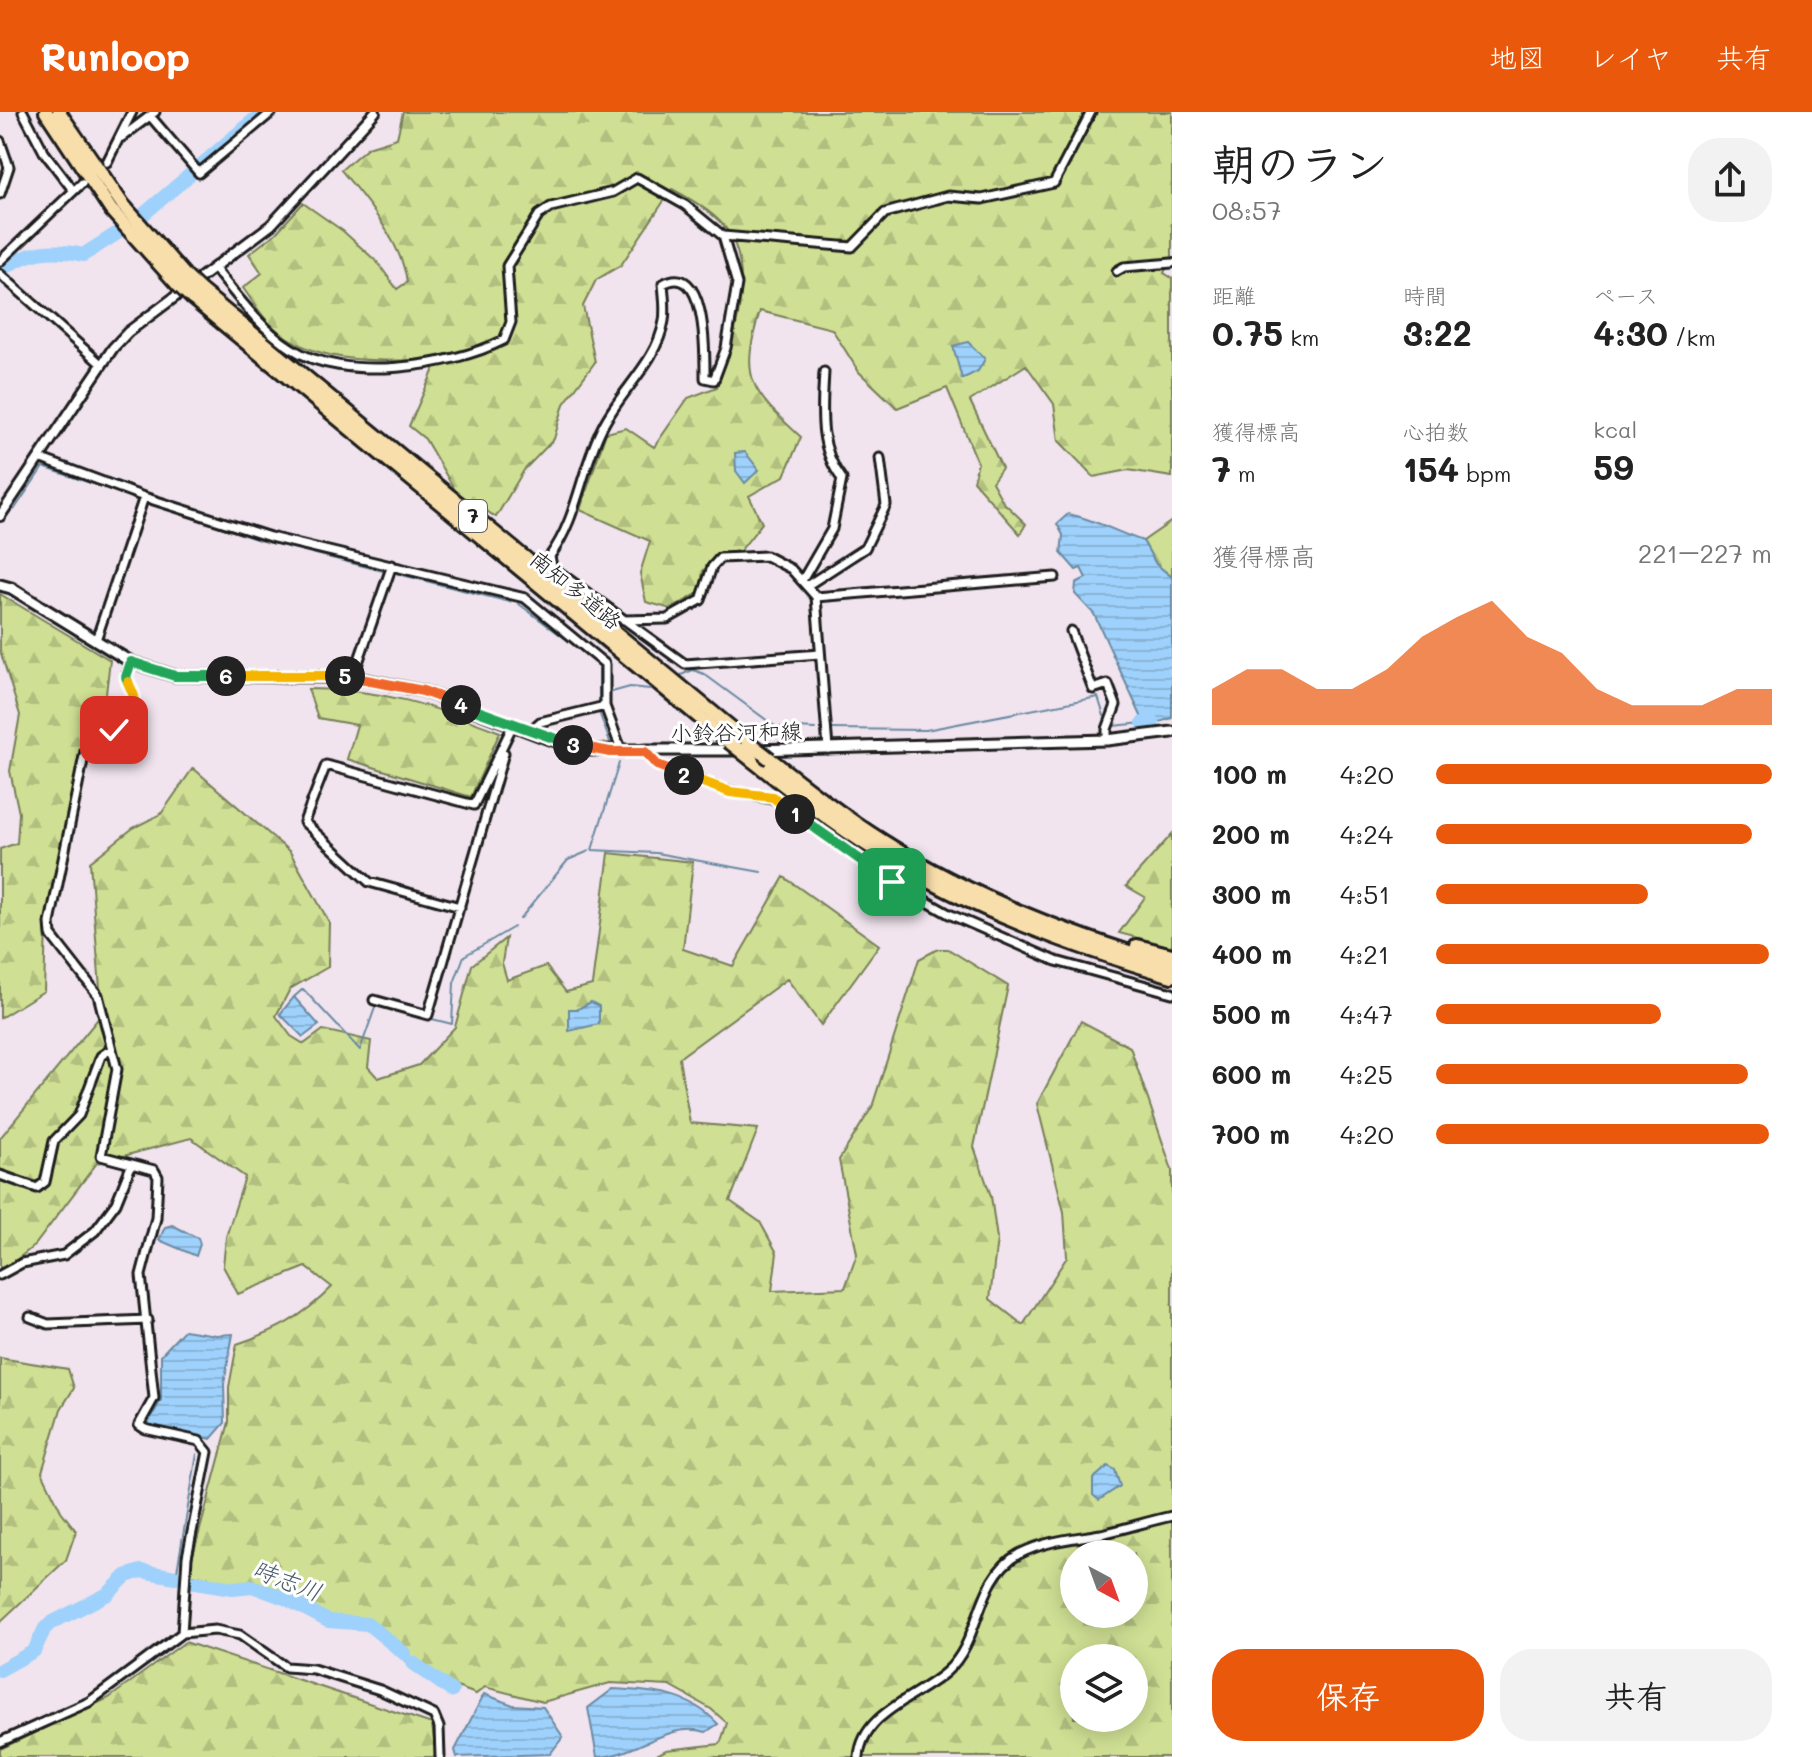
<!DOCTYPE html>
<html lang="ja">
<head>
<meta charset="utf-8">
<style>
  body { margin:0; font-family:Mali,"Klee One",sans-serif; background:#f2f2f2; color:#222; height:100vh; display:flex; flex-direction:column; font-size:30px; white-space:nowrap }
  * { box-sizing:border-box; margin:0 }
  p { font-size:26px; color:#767676 }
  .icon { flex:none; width:44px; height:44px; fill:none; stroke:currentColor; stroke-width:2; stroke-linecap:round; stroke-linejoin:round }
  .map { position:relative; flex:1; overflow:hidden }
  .panel { display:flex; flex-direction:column; background:#fff; width:640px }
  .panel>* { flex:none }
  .needle { width:52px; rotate:139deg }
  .controls { position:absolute; left:1060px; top:1428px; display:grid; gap:16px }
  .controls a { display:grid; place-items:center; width:88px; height:88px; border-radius:50%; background:#fff; box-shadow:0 4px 20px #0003; font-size:40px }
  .pin { position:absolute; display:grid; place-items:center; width:68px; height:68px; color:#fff; margin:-34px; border-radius:16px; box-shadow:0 4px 12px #0006 }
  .km { position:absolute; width:40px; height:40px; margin:-20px; border-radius:50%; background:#222; color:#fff; font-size:22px; line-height:40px; text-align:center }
  .round { display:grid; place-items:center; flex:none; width:84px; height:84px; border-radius:32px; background:#f2f2f2 }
  .overview { display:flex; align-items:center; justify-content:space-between; height:136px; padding:0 40px }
  h1 { font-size:44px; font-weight:800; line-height:60px }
  .stats { display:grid; grid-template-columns:repeat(3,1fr); gap:12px; height:136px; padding:8px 40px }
  .stats div { display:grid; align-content:center }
  .stats b { font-size:34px; font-weight:800 }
  .stats small { font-size:22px; font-weight:400 }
  .stats p { font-size:22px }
  .chart { height:224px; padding:16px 40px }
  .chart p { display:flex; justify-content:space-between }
  .chart svg { width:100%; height:144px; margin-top:8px; fill:#ea580c; opacity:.7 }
  .cta { display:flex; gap:16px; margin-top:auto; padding:16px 40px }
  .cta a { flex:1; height:92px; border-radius:32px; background:#ea580c; color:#fff; font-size:32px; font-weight:800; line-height:92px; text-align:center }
  .cta a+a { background:#f2f2f2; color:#222 }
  ul { padding:0 40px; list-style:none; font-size:26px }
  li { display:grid; grid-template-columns:128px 96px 1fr; align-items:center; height:60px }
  li i { height:20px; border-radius:10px; background:#ea580c }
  header { display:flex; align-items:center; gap:48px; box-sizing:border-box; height:112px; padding:0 40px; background:#ea580c; color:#fff }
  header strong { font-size:38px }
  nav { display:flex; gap:44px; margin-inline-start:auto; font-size:28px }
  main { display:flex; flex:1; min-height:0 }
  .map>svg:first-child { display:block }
  .forest { fill:url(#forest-firs); stroke:#767e58; stroke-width:2; fill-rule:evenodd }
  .water { fill:url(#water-rules); stroke:#6a89a2; stroke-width:2 }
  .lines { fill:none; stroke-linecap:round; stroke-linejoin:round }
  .stream { stroke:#6a89a2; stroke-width:2 }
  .river { stroke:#9ed1fb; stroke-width:14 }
  .minor-tunnel { stroke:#c6bcc4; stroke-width:7; stroke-dasharray:7 3.5; stroke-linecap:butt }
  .minor-casing { stroke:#1c1c1c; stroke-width:13 }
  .tertiary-casing { stroke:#1c1c1c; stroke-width:14 }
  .secondary-casing { stroke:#1c1c1c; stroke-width:15 }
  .motorway-casing { stroke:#1c1c1c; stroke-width:18 }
  .minor { stroke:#fff; stroke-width:7 }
  .tertiary { stroke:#fff; stroke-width:8 }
  .secondary { stroke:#fff; stroke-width:9 }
  .motorway { stroke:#f8deab; stroke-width:12 }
  .motorway-bridge-casing { stroke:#1c1c1c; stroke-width:18; stroke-linecap:butt }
  .motorway-bridge { stroke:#f8deab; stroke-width:12 }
  .split-1-casing { stroke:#fff; stroke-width:16 }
  .split-2-casing { stroke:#fff; stroke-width:16 }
  .split-3-casing { stroke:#fff; stroke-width:16 }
  .split-4-casing { stroke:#fff; stroke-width:16 }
  .split-5-casing { stroke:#fff; stroke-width:16 }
  .split-6-casing { stroke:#fff; stroke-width:16 }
  .split-7-casing { stroke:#fff; stroke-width:16 }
  .split-8-casing { stroke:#fff; stroke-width:16 }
  .split-1 { stroke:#22a559; stroke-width:10 }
  .split-2 { stroke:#f5b400; stroke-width:10 }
  .split-3 { stroke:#f0652b; stroke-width:10 }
  .split-4 { stroke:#22a559; stroke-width:10 }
  .split-5 { stroke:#f0652b; stroke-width:10 }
  .split-6 { stroke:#f5b400; stroke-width:10 }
  .split-7 { stroke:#22a559; stroke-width:10 }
  .split-8 { stroke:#f5b400; stroke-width:10 }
  .labels { text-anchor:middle; stroke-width:6; stroke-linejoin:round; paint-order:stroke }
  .shield { fill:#fff; stroke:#606060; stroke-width:2 }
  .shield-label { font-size:20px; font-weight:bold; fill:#1c1c1c }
  .street-label { font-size:22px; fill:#1c1c1c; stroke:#fff }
  .water-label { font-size:24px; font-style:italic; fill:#4a5b6a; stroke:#fff }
</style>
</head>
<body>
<header>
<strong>Runloop</strong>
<nav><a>地図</a><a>レイヤ</a><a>共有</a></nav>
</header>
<main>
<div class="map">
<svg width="1172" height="1645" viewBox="0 0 1172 1645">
  <defs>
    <pattern id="forest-firs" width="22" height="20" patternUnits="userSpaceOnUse" patternTransform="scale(2)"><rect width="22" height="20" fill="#cfe094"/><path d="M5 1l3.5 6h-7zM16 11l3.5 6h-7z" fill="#b1c07f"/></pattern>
    <pattern id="water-rules" width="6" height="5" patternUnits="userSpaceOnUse" patternTransform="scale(2)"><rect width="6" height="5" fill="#9ed1fb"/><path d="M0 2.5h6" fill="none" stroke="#88b3d7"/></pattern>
  </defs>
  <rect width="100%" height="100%" fill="#f1e4ee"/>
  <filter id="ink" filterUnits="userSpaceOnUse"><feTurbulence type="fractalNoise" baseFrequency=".0125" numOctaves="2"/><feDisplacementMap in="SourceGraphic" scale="16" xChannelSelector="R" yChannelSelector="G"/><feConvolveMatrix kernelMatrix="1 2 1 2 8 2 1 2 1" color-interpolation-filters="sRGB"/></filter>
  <g filter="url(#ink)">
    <path class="forest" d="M403 0H1172V144L1164 161 1172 166V365L1128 358 1094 365 1059 329 1054 292 1026 253 970 289 1002 356 992 370 1003 390 1026 412 1020 422 973 369 978 351 947 276 897 296 859 260 832 217 760 199C739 268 751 279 801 325L784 364 749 384 762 411 740 439 718 442 703 459 700 480 671 497 646 490 640 461 650 429 580 398 606 321 626 316 654 335 688 286 717 275C734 232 756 159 727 118 716 102 689 86 672 77L621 153 596 168 583 194 595 250 564 292 554 327 524 358 496 405 456 380 425 327 409 314 438 248C380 248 319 255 273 215 261 204 252 188 243 176L262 161 249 142 276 121 303 91 343 119 377 150 397 177 407 170C402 131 366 88 341 58L368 35 397 26Z
      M1172 409V465L1156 452 1143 429Z
      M0 482 110 548 105 590 107 613 81 639 46 813 44 879 0 906V737L17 731 19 701 10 659 20 603 0 538Z
      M308 577C384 577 430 593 500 620L471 685 347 647 357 613 318 606Z
      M193 656 290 740 329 810 328 855 290 877 276 904 291 924 304 932 323 918 371 929 368 955 378 966 419 953 455 915 472 853 506 826 502 851 507 868 546 854 566 880 592 873 609 741 693 750 683 837 733 854 784 765 879 833 821 913 787 867 679 946 690 1011 758 1017 730 1089 760 1110 777 1141 772 1179 845 1176 857 1142 839 1048 872 995 919 847 938 837H948L1008 874 974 1035 991 1084 997 1127 990 1187 1023 1213 1067 1145 1064 1100 1037 992 1081 909 1130 935 1172 1058V1645H653L666 1638 720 1632 727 1611 711 1597 670 1574 610 1571 543 1590 485 1575 476 1582 416 1560 370 1508 329 1506 290 1483 188 1462 229 1310V1275L237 1232C276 1219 303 1205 332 1175L306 1155 238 1182 223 1154 226 1125 245 1065 191 1026 97 1051 35 1133 0 1161V1026L102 902 90 750 133 716 161 702ZM1074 1442H1134V1502H1074ZM1074 1546H1134V1606H1074Z
      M1172 722V835L1119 821 1145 785 1126 774Z
      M0 1246 68 1257 74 1276 61 1297 42 1360 61 1399 76 1419 66 1448 0 1510Z
      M185 1530 432 1612 436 1645H0V1637L109 1586Z"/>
    <path class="water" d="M968 230 985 247 978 259 962 267 953 234Z
      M745 340 759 358 745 371 736 359 735 341Z
      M1068 402C1095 407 1117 421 1143 429L1156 452 1172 465V606L1154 612 1153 608 1142 606 1094 502 1075 482 1076 471 1086 466 1081 456 1076 458 1061 441 1063 423 1057 412Z
      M294 885 319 913 303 925 280 902Z
      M591 890 599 894V912L569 919V897H578Z
      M172 1113 198 1126 200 1132 196 1144 159 1128 165 1115Z
      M184 1218 216 1223 233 1222 224 1272 225 1311 211 1327 147 1313 161 1288V1243Z
      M1108 1354 1115 1358 1120 1374 1099 1388 1093 1383V1367Z
      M613 1577C652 1579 690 1581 718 1612L706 1620C669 1608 634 1645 597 1645L588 1596Z
      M484 1582 513 1593 543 1595 563 1625 550 1642 457 1645 455 1638Z"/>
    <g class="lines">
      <path class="stream" d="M150 391 262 429
        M14 398 43 355 138 387
        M272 431 383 459
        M398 462 510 490
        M519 492 599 552V593
        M681 563 693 558 704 562 776 615 815 617
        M612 580 630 575 650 577
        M599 600 610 630
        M1113 614 1143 611
        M831 617 926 618 1098 585 1104 604
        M619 651 592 738 656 741 761 760
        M520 807 568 748 589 739
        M294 885 303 877 360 938 376 893 399 899
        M428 906 452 912 454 871 464 844 514 815
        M176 1465 197 1342"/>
      <path class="river" d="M144 102 263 0
        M2 157C30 139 51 136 83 143L116 122
        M1143 611 1153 610
        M190 1469 233 1476 252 1474 287 1487 328 1509 368 1512 405 1542
        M413 1551 452 1579
        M0 1558 34 1539 45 1516 53 1510 108 1482 126 1464 141 1459 176 1465"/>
      <path class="minor-tunnel" d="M600 536 621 510"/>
      <defs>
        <path id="minor" d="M23 0 44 40 73 78
          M151 5 199 61 272 0
          M122 25 155 0
          M0 29 9 55 0 82
          M107 50 132 0
          M723 124 737 172 726 236 714 268 705 266C705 244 707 147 663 172 664 183 666 197 664 209 657 250 621 278 603 314 581 356 578 406 550 444L552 455 685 552 820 542
          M0 149 82 71
          M215 157C238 185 260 216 291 236 343 271 451 255 504 228L511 210 507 154 539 103 551 95 613 80 637 66 685 93 723 124 852 135 885 101 948 84 982 87 1054 71 1091 0
          M1117 159 1124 155 1172 151
          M0 162 101 252
          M39 346 144 385 270 425 525 486 605 552V594L622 640
          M803 467 832 417 842 367C818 336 822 298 824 260
          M808 473 865 436 886 393 880 346
          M816 485 1055 465
          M624 508 667 507 701 488 712 455 720 446 766 444 791 457 816 485 828 637
          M1071 519 1093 577 1108 572 1116 593 1107 617V628
          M96 528 144 385
          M131 550 126 565 134 584 114 618 85 639 50 811 51 823 98 883 117 957 101 1044 154 1058 158 1065 156 1106 141 1163 154 1286 139 1313 145 1317 199 1329 208 1340 187 1445 182 1521
          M353 565 392 453
          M530 619 540 610 605 594
          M645 640 657 653 724 678 778 688 892 770 949 802 1056 849 1172 881
          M460 795 369 770 304 710 326 653 474 693 510 619
          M374 888 428 903 504 641
          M0 1063 37 1076 45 1070 54 1029 79 1003 101 944 111 937
          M0 1163 22 1151 64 1143 95 1119 116 1091 131 1054
          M30 1205 48 1212 148 1208
          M0 1630 89 1590 182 1521 215 1518 240 1523 286 1555 313 1557 380 1578 434 1603 439 1615 440 1645
          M859 1645C862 1600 919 1585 947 1559 982 1528 975 1466 1019 1442 1047 1428 1072 1427 1101 1422 1125 1417 1148 1409 1172 1404"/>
        <path id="tertiary" d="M0 404 113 236 128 220 271 113 375 0"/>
        <path id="secondary" d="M0 473 11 476 131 550 175 564 353 565 423 579 549 627 589 638H741
          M755 638 1107 628 1172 620"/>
        <path id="motorway" d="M46 0 111 98 178 173
          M59 0 123 93 187 166
          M201 179 747 629
          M192 186 728 629
          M770 647C807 676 844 705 884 730 972 786 1072 824 1172 853
          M752 648C794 681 835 713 880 741 971 797 1070 834 1172 864
          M1137 834 1172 843"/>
      </defs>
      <use href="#minor" class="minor-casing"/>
      <use href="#tertiary" class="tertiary-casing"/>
      <use href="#secondary" class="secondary-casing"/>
      <use href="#motorway" class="motorway-casing"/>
      <use href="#minor" class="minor"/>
      <use href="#tertiary" class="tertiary"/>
      <use href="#secondary" class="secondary"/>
      <use href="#motorway" class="motorway"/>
      <defs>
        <path id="motorway-bridge" d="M187 166 201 179
          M178 173 192 186
          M728 629 752 648
          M747 629 770 647"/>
      </defs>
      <use href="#motorway-bridge" class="motorway-bridge-casing"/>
      <use href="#motorway-bridge" class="motorway-bridge"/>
    </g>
  </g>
  <g class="lines" filter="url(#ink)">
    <defs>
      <path id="split-1" d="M795 702 892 770"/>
      <path id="split-2" d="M684 663 730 680 773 685 795 702"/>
      <path id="split-3" d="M573 633 610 640H645L657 653 684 663"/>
      <path id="split-4" d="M461 593 573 633"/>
      <path id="split-5" d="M345 564 423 579 461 593"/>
      <path id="split-6" d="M226 564H345"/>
      <path id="split-7" d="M128 570 126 565 131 550 175 564H226"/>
      <path id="split-8" d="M114 618 134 584 128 570"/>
    </defs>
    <use href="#split-1" class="split-1-casing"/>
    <use href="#split-2" class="split-2-casing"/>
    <use href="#split-3" class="split-3-casing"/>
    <use href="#split-4" class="split-4-casing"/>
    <use href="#split-5" class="split-5-casing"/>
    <use href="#split-6" class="split-6-casing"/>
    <use href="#split-7" class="split-7-casing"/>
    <use href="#split-8" class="split-8-casing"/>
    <use href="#split-1" class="split-1"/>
    <use href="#split-2" class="split-2"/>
    <use href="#split-3" class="split-3"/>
    <use href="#split-4" class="split-4"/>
    <use href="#split-5" class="split-5"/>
    <use href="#split-6" class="split-6"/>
    <use href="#split-7" class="split-7"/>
    <use href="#split-8" class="split-8"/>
  </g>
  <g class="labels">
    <rect class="shield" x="459" y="388" width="28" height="32" rx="6"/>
    <g class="shield-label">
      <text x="473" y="411">7</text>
    </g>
    <g class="street-label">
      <text transform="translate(576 478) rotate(39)" y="8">南知多道路</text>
      <text transform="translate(736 620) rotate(-1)" y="8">小鈴谷河和線</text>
    </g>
    <g class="water-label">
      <text transform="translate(287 1469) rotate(21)" y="8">時志川</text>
    </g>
  </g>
</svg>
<div class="controls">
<a><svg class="needle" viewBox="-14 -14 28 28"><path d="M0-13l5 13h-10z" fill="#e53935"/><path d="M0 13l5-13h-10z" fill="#767676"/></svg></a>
<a><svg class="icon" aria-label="layers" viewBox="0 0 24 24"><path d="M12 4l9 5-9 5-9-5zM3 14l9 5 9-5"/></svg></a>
</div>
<div class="pin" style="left:892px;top:770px;background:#1e9e55"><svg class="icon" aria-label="arrive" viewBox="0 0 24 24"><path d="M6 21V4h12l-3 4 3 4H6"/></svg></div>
<div class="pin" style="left:114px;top:618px;background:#d93025"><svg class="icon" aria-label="check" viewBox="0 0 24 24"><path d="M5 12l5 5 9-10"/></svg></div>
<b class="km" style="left:795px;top:702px">1</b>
<b class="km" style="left:684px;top:663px">2</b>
<b class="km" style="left:573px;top:633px">3</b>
<b class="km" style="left:461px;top:593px">4</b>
<b class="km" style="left:345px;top:564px">5</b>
<b class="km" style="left:226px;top:564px">6</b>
</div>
<section class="panel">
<div class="overview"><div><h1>朝のラン</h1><p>08:57</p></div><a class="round"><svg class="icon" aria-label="share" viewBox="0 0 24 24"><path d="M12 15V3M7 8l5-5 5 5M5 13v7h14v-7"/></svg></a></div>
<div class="stats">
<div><p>距離</p><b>0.75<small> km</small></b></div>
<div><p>時間</p><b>3:22</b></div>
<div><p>ペース</p><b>4:30<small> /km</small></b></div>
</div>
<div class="stats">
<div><p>獲得標高</p><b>7<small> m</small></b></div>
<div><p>心拍数</p><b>154<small> bpm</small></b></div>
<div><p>kcal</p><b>59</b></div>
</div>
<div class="chart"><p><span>獲得標高</span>221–227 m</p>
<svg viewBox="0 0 160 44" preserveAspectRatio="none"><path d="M0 44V33L10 27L20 27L30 33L40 33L50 27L60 17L70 11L80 6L90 17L100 22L110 33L120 38L130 38L140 38L150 33L160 33V44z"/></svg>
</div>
<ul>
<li><b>100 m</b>4:20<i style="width:100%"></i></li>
<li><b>200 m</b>4:24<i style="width:94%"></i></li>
<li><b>300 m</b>4:51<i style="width:63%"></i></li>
<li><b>400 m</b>4:21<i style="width:99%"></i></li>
<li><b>500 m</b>4:47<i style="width:67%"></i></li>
<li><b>600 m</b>4:25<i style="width:93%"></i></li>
<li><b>700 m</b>4:20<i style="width:99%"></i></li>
</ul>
<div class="cta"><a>保存</a><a>共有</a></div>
</section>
</main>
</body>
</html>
